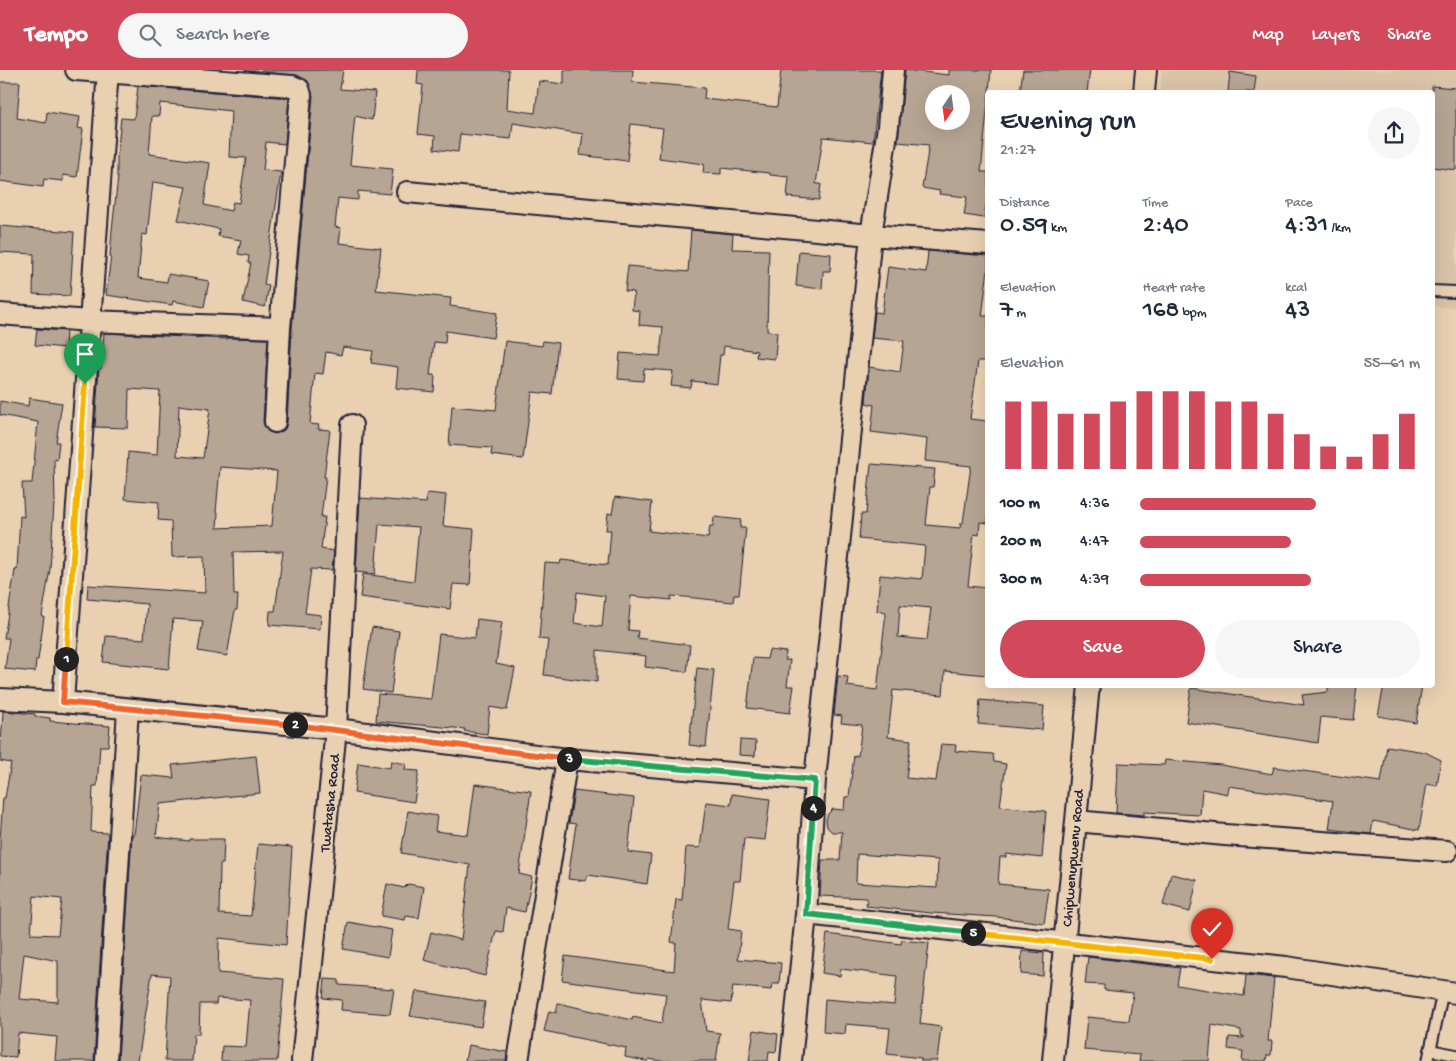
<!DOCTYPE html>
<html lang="en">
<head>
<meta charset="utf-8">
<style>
  body { margin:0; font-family:"Gochi Hand",sans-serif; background:#f6f6f7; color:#1f2937; height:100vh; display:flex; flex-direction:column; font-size:19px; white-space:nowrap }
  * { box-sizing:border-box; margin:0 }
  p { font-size:16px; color:#747a83 }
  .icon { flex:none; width:28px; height:28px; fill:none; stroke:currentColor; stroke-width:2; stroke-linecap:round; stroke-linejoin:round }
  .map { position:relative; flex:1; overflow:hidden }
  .sheet { position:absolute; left:985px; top:20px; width:450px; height:598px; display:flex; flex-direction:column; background:#fff; border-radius:5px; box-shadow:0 5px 20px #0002 }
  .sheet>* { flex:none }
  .needle { width:32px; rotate:193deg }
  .fabs { position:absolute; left:925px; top:15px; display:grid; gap:10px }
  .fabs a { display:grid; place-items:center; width:45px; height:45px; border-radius:50%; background:#fff; box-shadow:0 5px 20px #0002; font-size:25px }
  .pin { position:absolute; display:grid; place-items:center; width:42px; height:42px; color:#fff; margin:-51px -21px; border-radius:50% 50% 50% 0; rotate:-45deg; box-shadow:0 0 5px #0007 }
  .pin .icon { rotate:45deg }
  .km { position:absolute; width:25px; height:25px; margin:-12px; border-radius:50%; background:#222; color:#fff; font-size:14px; line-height:25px; text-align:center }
  .round { display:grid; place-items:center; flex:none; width:52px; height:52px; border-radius:26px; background:#f6f6f7 }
  .headline { display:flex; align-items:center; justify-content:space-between; height:85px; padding:0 15px }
  h1 { font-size:28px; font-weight:600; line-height:38px }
  .stats { display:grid; grid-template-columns:repeat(3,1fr); gap:8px; height:85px; padding:5px 15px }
  .stats div { display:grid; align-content:center }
  .stats b { font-size:25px; font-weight:600 }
  .stats small { font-size:14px; font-weight:400 }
  .stats p { font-size:14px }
  .chart { height:140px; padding:10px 15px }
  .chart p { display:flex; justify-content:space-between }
  .chart svg { width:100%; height:90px; margin-top:5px; stroke:#d1495b; stroke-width:6 }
  .action { display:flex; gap:10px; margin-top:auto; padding:10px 15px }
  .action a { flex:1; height:58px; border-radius:30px; background:#d1495b; color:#fff; font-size:20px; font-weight:600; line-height:58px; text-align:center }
  .action a+a { background:#f6f6f7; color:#1f2937 }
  ul { padding:0 15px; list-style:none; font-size:16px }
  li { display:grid; grid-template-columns:80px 60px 1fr; align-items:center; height:38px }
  li i { height:12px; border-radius:6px; background:#d1495b }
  header { display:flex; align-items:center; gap:30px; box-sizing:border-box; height:70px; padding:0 25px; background:#d1495b; color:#fff }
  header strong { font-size:24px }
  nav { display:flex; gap:28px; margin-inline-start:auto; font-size:18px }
  .search { width:350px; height:45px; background:#f6f6f7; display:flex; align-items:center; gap:12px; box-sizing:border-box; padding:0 18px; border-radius:28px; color:#747a83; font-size:19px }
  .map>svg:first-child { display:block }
  .built { fill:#dac3a8 }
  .building { fill:#b7a593; stroke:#22223b; fill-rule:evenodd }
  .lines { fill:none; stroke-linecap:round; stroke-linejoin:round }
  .lane-casing { stroke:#22223b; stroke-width:14 }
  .street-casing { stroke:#22223b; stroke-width:24 }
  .lane { stroke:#e9d0b1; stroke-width:10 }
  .street { stroke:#e9d0b1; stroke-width:20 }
  .split-1-casing { stroke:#fff; stroke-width:10 }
  .split-2-casing { stroke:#fff; stroke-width:10 }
  .split-3-casing { stroke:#fff; stroke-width:10 }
  .split-4-casing { stroke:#fff; stroke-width:10 }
  .split-5-casing { stroke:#fff; stroke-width:10 }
  .split-6-casing { stroke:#fff; stroke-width:10 }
  .split-1 { stroke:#f5b400; stroke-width:6 }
  .split-2 { stroke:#f0652b; stroke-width:6 }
  .split-3 { stroke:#f0652b; stroke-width:6 }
  .split-4 { stroke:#22a559; stroke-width:6 }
  .split-5 { stroke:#22a559; stroke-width:6 }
  .split-6 { stroke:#f5b400; stroke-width:6 }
  .labels { text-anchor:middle; stroke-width:4.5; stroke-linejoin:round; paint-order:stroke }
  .street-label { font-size:15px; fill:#22223b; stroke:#e9d0b1 }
</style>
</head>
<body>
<header>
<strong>Tempo</strong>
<div class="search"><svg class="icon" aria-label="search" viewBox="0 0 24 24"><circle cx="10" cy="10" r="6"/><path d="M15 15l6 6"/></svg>Search here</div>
<nav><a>Map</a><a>Layers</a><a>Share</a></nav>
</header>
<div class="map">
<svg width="1456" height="991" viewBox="0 0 1456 991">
  <rect width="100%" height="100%" fill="#e9d0b1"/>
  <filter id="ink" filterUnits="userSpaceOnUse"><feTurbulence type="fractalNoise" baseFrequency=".02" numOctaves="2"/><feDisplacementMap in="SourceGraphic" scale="10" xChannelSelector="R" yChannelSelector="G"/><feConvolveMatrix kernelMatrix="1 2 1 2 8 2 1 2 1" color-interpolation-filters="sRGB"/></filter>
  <g filter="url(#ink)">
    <path class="built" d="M1162 0H1456V238L1433 236 1432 22H1160Z"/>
    <path class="building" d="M343 0 340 19 375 22 372 50 355 46 350 95 393 99 390 124 358 121V130L338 128 335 157 341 158 339 173 381 178 376 220 451 228 450 236 497 243 493 268 446 261 445 273 434 272 430 305H435L434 322 396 318 398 297 371 293 373 281 343 277 341 285 326 282 323 304 315 303 310 354 319 355 318 359 330 360 324 407H326L321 447H325L321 479 334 481 332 500 311 499 305 543 321 545 320 559 269 555 270 541H275L283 481 233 482 234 525H238L237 540H235L227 586 198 581 203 551 173 549 169 599 103 592 106 566 144 569 147 534 87 529 88 515 205 523 204 486 172 487 171 451 158 450 159 432 125 429 128 382 157 385 160 321 129 319 128 358 95 357 99 298 101 299 104 263 227 269 228 268 268 269 263 352 265 358 269 362 275 364 281 362 285 359 287 353 292 259 313 26 308 11 297 5 245 1ZM179 335 210 339 203 388 177 386ZM220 397 277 401 272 456 217 458 218 442H216Z
      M418 0H509L507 39 535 43 539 11 564 14V0H633L632 12 705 18 704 29 777 37 781 0H881L873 72 823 67 816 114H821L819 130 787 127 789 107 770 105V103L721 98V104L703 103 704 94 659 88 663 58 631 54 627 91 580 85 583 64 513 53 511 69 460 64 458 82 434 79 435 66 418 64 423 15 417 14Z
      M905 0 949 5V0H991L981 102H988V122L984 148 964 145 967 127 939 124 940 121 922 118 929 75 898 72ZM934 24H961V51H934Z
      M1023 0H1090L1087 22H1020Z
      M1230 2 1256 6 1254 22H1228Z
      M0 12H20L17 48 46 53 47 42 80 47 78 58 83 59 77 107 63 105V111L44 109 43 117 0 111Z
      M138 16 289 28 285 74 266 72 263 100 281 102 264 215 269 216 265 237 243 232 251 193H248L249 186 238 184 241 170 218 166 219 159 178 150 186 117 153 112 147 165 142 164 138 208 167 212 168 204 209 211 204 237 173 231 172 235 106 225 111 186H110L112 160 118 107H117V87L121 48 134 49ZM160 33 231 41 229 87 246 88 239 133 233 132 231 141 204 135 210 93 149 84 152 46H159Z
      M1432 16 1456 18V100L1432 97Z
      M0 156 74 162 70 226 33 224 34 184 0 182Z
      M691 160 733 164 732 179 769 180 767 261 777 262 775 289 756 287 757 281 724 276 723 285H720L717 314 692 311 691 318 671 316 673 301 644 299 643 311 618 309 620 283 660 286 663 257 639 255 640 241 632 240 634 222 625 221 628 196 688 202Z
      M799 181 831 184 830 201H823L822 219 796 216Z
      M928 181 988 186V199L982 246H988V291H978L970 349 988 351V453L980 452 979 465 974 464 968 516 988 518V605L945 601 943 625 893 620 888 667 911 670 906 708 936 711 941 674 956 675 955 681 993 684 994 692 1006 694 1000 736 1046 741 1042 788 1006 784V787H1000L998 814 1049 819 1044 853 997 847 931 843 866 836 867 828 820 826 822 790H840L842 762H832L827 757 826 750 828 744 833 739 844 740 845 727H849L854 685 858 686 862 655 841 653 842 646 834 645 838 606 848 607 847 616 877 620 886 542 877 541 880 505 922 509 925 476 859 469 861 444H866L871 394 935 399 933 417H930L926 455 960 458 961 453H963L971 396 925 391 927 369 871 362 874 335 866 333 869 297 900 302 904 271 872 268 875 242 882 243 888 197 926 202ZM900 535 931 538 927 570 898 567ZM857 784 938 790 937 818 856 813Z
      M37 259 66 261 65 278 35 275Z
      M505 271 542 276 543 271 558 273 552 324 532 322 523 389 491 385 492 378 449 375 452 336 496 340Z
      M29 328 62 333 56 372H59L57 390 54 389 55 433H54L50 499 42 546 44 547 38 590H36L35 602 5 599 9 568H4L15 500H17L20 446 24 447 22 413H32L38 352 0 345V331L28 336Z
      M427 423 446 425 443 456 474 459 470 515 453 514 450 539 360 527 363 504 414 511 419 457 379 454 375 504 356 502 360 428 426 433Z
      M615 427 652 432 649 461 708 468 710 456H713L714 447 741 450 740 458H746L739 525H734L733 532 685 527 671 526V530L631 526 628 560 638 561 637 568 690 575 687 602 645 597 646 586 597 580V612L544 605 548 570 539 569 545 493 560 494 561 490 608 495 611 460H606L608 443 612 444ZM577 522 605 526 602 557 574 553Z
      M477 549 502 552 496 594 515 598 507 640 490 637 487 664 464 661 465 659 376 651 378 624 431 629 439 564 475 568Z
      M372 557 399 561 391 623 363 619Z
      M769 580 786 582 785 590H790L787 616H794L790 643 747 638 753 588 767 589Z
      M697 598 714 600 706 677 689 675Z
      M1328 615H1357L1353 650 1321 647 1318 673 1186 652 1191 618 1304 635 1302 625 1328 622Z
      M1384 615H1422L1416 653 1378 646Z
      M980 630 1044 636 1042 660 978 654Z
      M3 641 35 644V646L50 648V651L110 656 108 676H100L97 716H93L91 762 108 763 94 991H55L57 967 18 963 16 987 0 986V769L3 728H5L11 693 0 691ZM34 826 62 829 58 865 31 864ZM24 884 58 891V932L19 929Z
      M740 670 756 671 755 686 739 685Z
      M1387 676 1425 682 1441 690 1437 716 1427 714 1419 760 1373 751 1371 764 1329 759 1333 731 1229 716 1228 724 1202 719 1200 745 1144 742V745L1116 743 1118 693 1164 695 1165 690 1221 695 1272 704 1274 697 1381 712Z
      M256 686 260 723 160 734 156 767 189 771V769H224L223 794H220L219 844 251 846 258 774 292 777 286 875 219 868 218 903 284 909 277 991H221L222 976 246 977 250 930 217 928 216 934H200L199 964H194L192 991H165L170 906 152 904 138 991H118L132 764 134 765 141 705 174 708 172 695Z
      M391 691 406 694 405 700 419 701 414 732 354 723 358 693 390 698Z
      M475 714 531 721 519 804 532 807 525 842 506 838 503 862 496 861 485 906 424 890 431 862 461 870 470 795 401 783 408 741 437 746 435 761 468 765Z
      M574 721 634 728 628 782 651 785 647 814 588 805 586 811 568 809 576 754 569 753Z
      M732 724 770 729 765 770 744 768 740 811H734L728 859 741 861 738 889 781 893 779 914H772L771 920 733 916 731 933 702 930 706 961 720 963 716 991H661L649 989 648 991H646L625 987 626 978 544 961 549 941 556 943 558 933 632 950 633 947 662 953 666 924 562 910 565 886 674 901 676 873 671 872 676 829 682 830 686 777 700 778 706 732 731 735Z
      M1171 804 1197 810 1190 842 1163 835Z
      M387 814 404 818 408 814 424 817 419 848 406 846 405 850 381 846Z
      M348 852 392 860 388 887 343 879Z
      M827 864 901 874 902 870 929 873 920 954 941 957 937 991H921V988L887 984 890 958 846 954 845 964 823 962 825 929 894 935 897 906 841 899 840 906 822 903Z
      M1022 881 1044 883 1043 906 1021 904Z
      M1088 887 1180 898 1177 915 1244 926 1246 905 1274 908 1268 971H1272L1271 985H1267L1266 991H1242L1243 981 1228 979 1229 967 1244 968V966H1241V960L1212 955 1209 991H1139L1140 985 1084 980 1087 947 1129 951 1133 923 1104 920V915L1085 914Z
      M325 909 339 910V915L394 919 390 944 341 940 342 930 323 928Z
      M416 921 485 932 481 957 410 946Z
      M754 960 778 964 776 982 769 981 768 991H749Z
      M468 975 507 982 506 991H465Z"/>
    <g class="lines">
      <defs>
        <path id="lane" d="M1432 221 1456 222
          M1430 980 1456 985
          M1428 991 1443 920"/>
        <path id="street" d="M76 0 292 16 299 19 301 25 280 258 275 352
          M1144 22 1146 0
          M407 122 871 165 988 174
          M0 244 89 251 280 258
          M0 629 63 632 336 659 567 689 815 710
          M63 632 108 0
          M1076 751 1225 765 1447 781
          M806 844 1286 897 1456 923
          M106 991 128 639
          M302 991 336 659 352 355
          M518 991 567 689
          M791 991 806 844 815 710 871 165 888 57 893 0
          M1053 991 1089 615"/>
      </defs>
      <use href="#lane" class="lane-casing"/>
      <use href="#street" class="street-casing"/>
      <use href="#lane" class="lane"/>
      <use href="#street" class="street"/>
    </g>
  </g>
  <g class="lines" filter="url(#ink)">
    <defs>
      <path id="split-1" d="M66 589 85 314"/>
      <path id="split-2" d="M66 589 63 632 295 655"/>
      <path id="split-3" d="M295 655 569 689"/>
      <path id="split-4" d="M569 689 815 710 813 738"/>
      <path id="split-5" d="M813 738 806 844 973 863"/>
      <path id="split-6" d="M973 863 1212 889"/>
    </defs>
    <use href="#split-1" class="split-1-casing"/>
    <use href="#split-2" class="split-2-casing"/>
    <use href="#split-3" class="split-3-casing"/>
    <use href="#split-4" class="split-4-casing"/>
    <use href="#split-5" class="split-5-casing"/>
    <use href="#split-6" class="split-6-casing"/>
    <use href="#split-1" class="split-1"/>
    <use href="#split-2" class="split-2"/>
    <use href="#split-3" class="split-3"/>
    <use href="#split-4" class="split-4"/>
    <use href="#split-5" class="split-5"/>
    <use href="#split-6" class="split-6"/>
  </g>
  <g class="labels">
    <g class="street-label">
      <text transform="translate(329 733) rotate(-84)" y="5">Twatasha Road</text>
      <text transform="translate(1072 788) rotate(-85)" y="5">Chipwenupwenu Road</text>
    </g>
  </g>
</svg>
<div class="fabs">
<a><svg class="needle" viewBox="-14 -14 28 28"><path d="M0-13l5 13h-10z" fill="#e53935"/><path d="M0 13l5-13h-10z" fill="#747a83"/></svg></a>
</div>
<div class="pin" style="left:85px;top:314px;background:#1e9e55"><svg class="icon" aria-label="arrive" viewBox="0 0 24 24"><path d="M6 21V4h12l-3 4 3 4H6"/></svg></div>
<div class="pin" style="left:1212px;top:889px;background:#d93025"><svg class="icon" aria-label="check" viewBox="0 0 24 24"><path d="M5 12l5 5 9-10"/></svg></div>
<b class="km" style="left:66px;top:589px">1</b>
<b class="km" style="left:295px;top:655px">2</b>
<b class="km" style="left:569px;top:689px">3</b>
<b class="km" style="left:813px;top:738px">4</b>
<b class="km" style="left:973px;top:863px">5</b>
<section class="sheet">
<div class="headline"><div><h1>Evening run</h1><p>21:27</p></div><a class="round"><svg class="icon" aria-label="share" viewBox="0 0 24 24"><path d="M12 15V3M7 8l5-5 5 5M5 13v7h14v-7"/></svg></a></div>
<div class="stats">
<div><p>Distance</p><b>0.59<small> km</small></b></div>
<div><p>Time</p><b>2:40</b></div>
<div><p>Pace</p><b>4:31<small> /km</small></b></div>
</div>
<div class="stats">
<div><p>Elevation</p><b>7<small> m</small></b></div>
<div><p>Heart rate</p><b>168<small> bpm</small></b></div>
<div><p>kcal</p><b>43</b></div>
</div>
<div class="chart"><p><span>Elevation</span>55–61 m</p>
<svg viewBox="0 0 160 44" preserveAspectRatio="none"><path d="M5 44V11M15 44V11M25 44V17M35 44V17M45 44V11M55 44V6M65 44V6M75 44V6M85 44V11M95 44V11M105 44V17M115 44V27M125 44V33M135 44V38M145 44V27M155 44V17"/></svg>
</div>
<ul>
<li><b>100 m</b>4:36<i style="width:63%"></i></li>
<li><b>200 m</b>4:47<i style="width:54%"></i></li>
<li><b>300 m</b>4:39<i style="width:61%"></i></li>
</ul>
<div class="action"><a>Save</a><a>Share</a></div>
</section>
</div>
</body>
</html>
